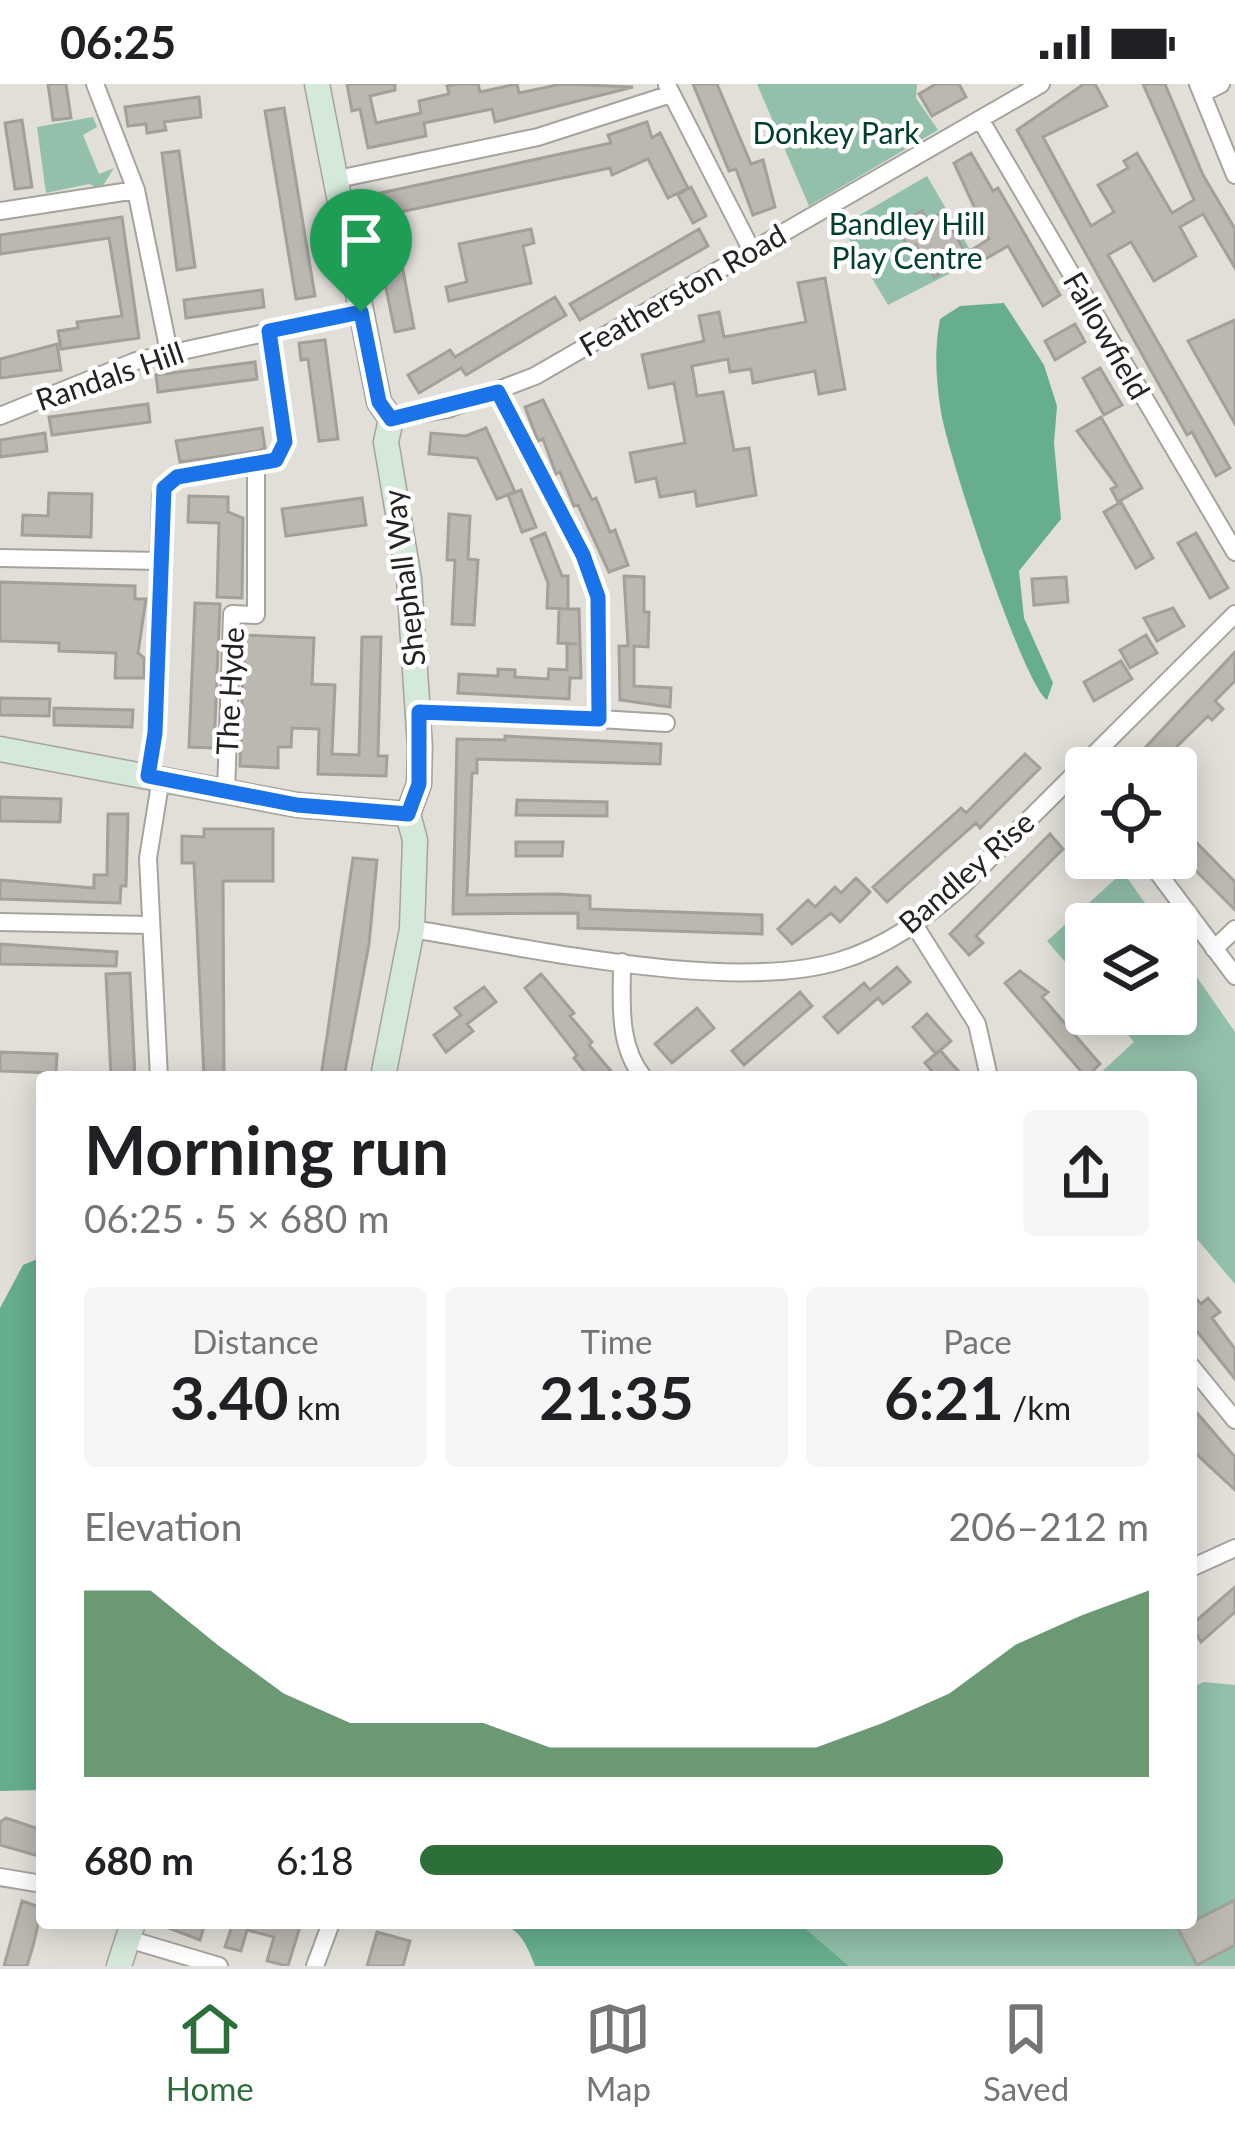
<!DOCTYPE html>
<html lang="en">
<head>
<meta charset="utf-8">
<style>
  body { margin:0; font-family:Lato,sans-serif; background:#f6f6f6; color:#202124; height:100vh; display:flex; flex-direction:column; font-size:45px; white-space:nowrap }
  * { box-sizing:border-box; margin:0 }
  p { font-size:39px; color:#757577 }
  .icon { flex:none; width:66px; height:66px; fill:none; stroke:currentColor; stroke-width:2; stroke-linecap:round; stroke-linejoin:round }
  .map { position:relative; flex:1; overflow:hidden }
  .drawer { position:absolute; left:36px; top:987px; width:1161px; height:858px; display:flex; flex-direction:column; background:#fff; border-radius:12px; box-shadow:0 6px 30px #0003 }
  .drawer>* { flex:none }
  .buttons { position:absolute; left:1065px; top:663px; display:grid; gap:24px }
  .buttons a { display:grid; place-items:center; width:132px; height:132px; border-radius:12px; background:#fff; box-shadow:0 6px 30px #0003; font-size:60px }
  .pin { position:absolute; display:grid; place-items:center; width:102px; height:102px; color:#fff; margin:-123px -51px; border-radius:50% 50% 50% 0; rotate:-45deg; box-shadow:0 0 12px #0007 }
  .pin .icon { rotate:45deg }
  .round { display:grid; place-items:center; flex:none; width:126px; height:126px; border-radius:12px; background:#f6f6f6 }
  .overview { display:flex; align-items:center; justify-content:space-between; height:204px; padding:0 48px }
  h1 { font-size:66px; font-weight:700; line-height:90px }
  .metrics { display:grid; grid-template-columns:repeat(3,1fr); gap:18px; height:204px; padding:12px 48px }
  .metrics div { display:grid; align-content:center; border-radius:12px; background:#f6f6f6; text-align:center }
  .metrics b { font-size:60px; font-weight:700 }
  .metrics small { font-size:33px; font-weight:400 }
  .metrics p { font-size:33px }
  .chart { height:336px; padding:24px 48px }
  .chart p { display:flex; justify-content:space-between }
  .chart svg { width:100%; height:216px; margin-top:12px; fill:#2d6f39; opacity:.7 }
  ul { padding:0 48px; list-style:none; font-size:39px }
  li { display:grid; grid-template-columns:192px 144px 1fr; align-items:center; height:90px }
  li i { height:30px; border-radius:15px; background:#2d6f39 }
  .status { display:flex; justify-content:space-between; align-items:center; height:84px; padding:0 60px; background:#fff; direction:ltr }
  .status svg { height:33px; fill:currentColor }
  .tab-bar { display:flex; justify-content:space-around; align-items:center; height:168px; border-top:3px solid #e0e0e0; background:#fff; font-size:33px; color:#757577 }
  .tab-bar a { display:grid; justify-items:center; gap:6px }
  .tab-bar .active { color:#2d6f39 }
  .map>svg:first-child { display:block }
  .green { fill:#92c0aa }
  .forest { fill:#66ae8e }
  .building { fill:#bbb8b2; stroke:#a2a099; stroke-width:3 }
  .lines { fill:none; stroke-linecap:round; stroke-linejoin:round }
  .street-casing { stroke:#a6a39d; stroke-width:20 }
  .secondary-casing { stroke:#a6a39d; stroke-width:27 }
  .street { stroke:#fff; stroke-width:16 }
  .secondary { stroke:#d5e9db; stroke-width:24 }
  .route-casing { stroke:#fff; stroke-width:24 }
  .route { stroke:#1a73e8; stroke-width:15 }
  .labels { text-anchor:middle; stroke-width:9; stroke-linejoin:round; paint-order:stroke }
  .park-label { font-size:30px; fill:#00402b; stroke:#fff }
  .street-label { font-size:30px; fill:#242321; stroke:#fff }
</style>
</head>
<body>
<div class="status"><b>06:25</b><svg viewBox="0 0 49 12"><path d="M0 12V9h3v3zM5 12V6h3v6zM10 12V3h3v9zM15 12V0h3v12zM26 1h20v11H26zM47 4h2v5h-2z"/></svg></div>
<div class="map">
<svg width="1235" height="1882" viewBox="0 0 1235 1882">
  <rect width="100%" height="100%" fill="#e1dfd8"/>
  <path class="green" d="M757 0H917L916 14 938 46 809 122Z
    M93 33 97 43 83 51 99 90 114 84 101 105 89 100 46 109 37 43Z
    M927 92 976 176 888 221 841 142Z
    M1123 788 1160 840H1086V902L1047 857Z
    M1176 863 1235 948V1200L1191 1148V993H1096L1134 958 1110 930H1176Z
    M1204 1598 1235 1601V1882H849L799 1839H1191V1604Z"/>
  <path class="forest" d="M1004 219 1044 281 1057 322 1054 359 1061 435 1019 487 1024 534 1053 599 1047 616C1022 598 948 370 941 328 936 296 934 267 940 235L960 222Z
    M42 1173V1706L0 1707V1224L23 1181Z
    M501 1839H799L849 1882H535C527 1862 522 1847 501 1839Z"/>
  <path class="building" d="M48 0H66L71 34 53 36Z
    M347 0H395V6L370 12 376 39 421 29 419 17 449 10 447 2 458 0H478L480 8 517 0 519 9 562 0 633 3 495 38 492 25 424 39 426 52 368 64 360 25 352 27Z
    M693 0H717L751 80 763 76 775 123 753 131 736 85 729 87Z
    M936 0H959L966 13 932 32 919 10Z
    M1084 0H1095L1107 22 1043 53 1091 142 1114 128 1098 101 1128 84 1124 77 1137 69 1172 129 1194 116 1143 0H1165L1203 91 1235 145V184L1203 130 1180 143 1196 172 1154 197 1131 158 1108 171 1230 384 1216 392 1192 348 1187 351 1017 46Z
    M199 13 201 33 164 38 166 46 147 49 146 40 128 42 125 23Z
    M284 24 315 212 296 215 265 27Z
    M22 36 32 103 15 105 5 39Z
    M647 38 652 54 660 49 688 104 668 114 648 75 612 91 610 84 381 132 376 110 611 59 608 51Z
    M179 67 195 183 177 186 162 69Z
    M971 69 993 107 998 104 1060 211 1043 222 1008 162 980 178 973 165 989 155 954 79Z
    M691 103 706 132 693 139 678 111Z
    M922 127 927 137 943 128 968 174 934 193 916 161 909 165 896 141Z
    M122 133 139 254 61 265 58 247 78 244 77 238 122 232 109 154 0 170V151Z
    M531 145 534 159 523 162 531 199 449 217 446 203 467 198 459 160Z
    M699 145 708 162 580 236 570 220Z
    M402 181 414 244 395 248 382 185Z
    M825 194 845 305 819 310 815 287 753 299 751 285 730 288 728 275 692 282 697 312 723 308 734 366 749 364 756 411 697 422 695 407 660 413 656 394 636 398 630 369 685 359 674 299 649 304 642 271 704 257 699 232 719 228 724 253 806 238 798 199Z
    M262 206 264 223 186 234 184 216Z
    M555 213 566 231 466 291 461 284 419 309 408 291 450 266 455 273Z
    M1235 236V340L1188 257Z
    M1075 240 1085 258 1055 276 1045 257Z
    M325 256 338 355 319 357 308 275 301 276 299 259Z
    M57 260 61 286 0 294V275Z
    M255 278 257 295 158 308 156 291Z
    M1100 284 1122 321 1104 331 1083 294Z
    M543 316 592 416 596 414 610 448 615 446 628 481 609 488 578 421 574 422 560 388 556 390 543 355 538 357 525 323Z
    M148 320 150 338 52 351 49 333Z
    M1101 333 1142 404 1118 418 1111 405 1117 402 1077 347Z
    M262 344 265 364 258 367 180 378 176 357Z
    M486 344 515 408 497 415 477 374 429 370 431 349 466 352Z
    M45 349 47 367 0 373V356Z
    M521 406 536 443 522 448 508 411Z
    M49 409 92 410 91 453 22 451 23 431 48 432Z
    M189 412 228 413V428L243 434 242 514 217 513 219 439 188 438Z
    M362 414 366 441 286 452 282 425Z
    M1121 418 1153 474 1136 484 1104 428Z
    M449 430 470 432 468 475 478 476 474 541 452 540 455 476H447Z
    M545 449 562 492H568V525L547 524 548 499 531 455Z
    M1196 449 1228 504 1210 514 1178 459Z
    M624 492 644 493V528H649L648 563 634 562V602L671 604 670 623 620 616 619 562H628Z
    M1066 493 1068 518 1034 521 1032 495Z
    M0 498 135 502V515H146L138 569 144 574V594H115L116 569 59 567V559L0 557Z
    M195 519 220 520 214 664 189 663Z
    M1173 524 1184 542 1157 557 1144 534Z
    M559 525H579L581 594H570L569 615 458 609 459 590 498 592V585L515 586V593L548 595 549 585 567 586V560H577L558 559Z
    M244 551 314 554 312 600 335 601 332 670 359 671 362 553H381L378 672H387L386 692 318 690 319 645 292 644 291 663H278V684L240 682Z
    M1146 551 1157 569 1130 584 1120 566Z
    M1235 568V597L1215 617 1223 625 1212 636 1208 632 1155 684H1126Z
    M1121 577 1132 595 1094 617 1084 598Z
    M0 614 50 615 49 632 0 631Z
    M54 624 133 626 132 643 54 641Z
    M505 652 661 660 660 680 477 675V689H472L467 811 557 810 590 812V825L762 831V850L578 844V829L453 830 457 655 505 656Z
    M1025 670 1040 684 980 744 976 739 887 818 873 803 961 724 966 729Z
    M0 713 61 715 60 738 0 737Z
    M517 716 607 718V732L516 731Z
    M108 730H128L126 802H121L120 819 0 815V796L94 804V791H107Z
    M1176 737 1181 742 1185 739 1195 749 1191 753 1235 798V826L1176 767Z
    M204 745H273V797H223L224 993H204L194 779H182V752L204 753Z
    M1050 750 1063 765 976 852 983 859 969 871 950 850Z
    M516 758H563L562 772H516Z
    M353 774 377 776 369 860 344 993H321Z
    M856 794 870 808 840 838 831 829 792 860 778 845 808 816 815 823 835 803 841 809Z
    M0 860 117 868 116 882 0 880Z
    M897 883 910 898 883 920 878 914 838 949 824 933 864 899 870 906Z
    M1020 887 1048 908 1042 913 1100 980 1086 993 1005 899Z
    M130 889 135 993H111L106 890Z
    M541 890 574 929 570 932 592 958 589 961 616 993H589L574 974 577 971 525 904Z
    M484 903 496 918 467 940 473 947 446 968 434 951 461 931 455 924Z
    M800 908 812 922 744 981 732 967Z
    M697 924 714 944 672 979 655 960Z
    M927 930 951 957 936 970 913 943Z
    M940 966 951 979 964 993H937L925 979Z
    M0 968 57 970 56 989 0 987Z
    M1191 1209 1201 1220 1208 1214 1220 1228 1212 1234 1235 1265V1295L1191 1240Z
    M1191 1322 1235 1373V1406L1191 1365Z
    M1235 1503V1528L1201 1558 1191 1541Z
    M6 1734 42 1746V1773L0 1761V1738Z
    M1235 1816V1861L1197 1881 1178 1845Z
    M22 1817 42 1824 33 1862 27 1882H4Z
    M156 1839H205L200 1856Z
    M233 1839H301L288 1882 267 1877 274 1853 247 1846 241 1867 225 1863Z
    M377 1848 410 1857 403 1882H367Z"/>
  <g class="lines">
    <defs>
      <path id="street" d="M95 0 136 106 169 268
        M1198 0 1235 91
        M667 1 752 167
        M1203 9 1221 0
        M980 35 1235 468
        M333 96 538 53 671 10
        M0 127 136 106
        M0 332 136 277 361 228
        M391 335 448 325 535 292 1041 0
        M0 474 161 477
        M419 628 599 635V513L583 471 498 308
        M599 635 666 639
        M148 691 155 649 161 411 177 393 256 382 280 371 285 358 269 247
        M1072 694 1086 708
        M226 709 232 530 256 531V382
        M1147 774 1235 892
        M0 838 151 841
        M915 842 977 940 989 993
        M412 845C527 863 729 910 839 877 889 862 925 834 963 801L1235 530
        M1214 865 1235 845
        M622 878C622 918 617 960 643 993
        M159 993 148 774 161 694
        M1191 1282 1235 1336
        M1191 1484 1235 1464
        M0 1793 42 1800
        M128 1855 219 1882
        M315 1882 331 1839"/>
      <path id="secondary" d="M317 0 379 318 391 335 386 358 409 495 420 663 419 700 408 730 415 756 412 845 383 993
        M0 665 297 721 408 730
        M119 1882 133 1839"/>
    </defs>
    <use href="#street" class="street-casing"/>
    <use href="#secondary" class="secondary-casing"/>
    <use href="#street" class="street"/>
    <use href="#secondary" class="secondary"/>
  </g>
  <g class="lines">
    <defs>
      <path id="route" d="M361 228 379 318 391 335 498 308 583 471 598 513 599 635 419 628V700L408 730 297 721 148 692 155 649 164 404 177 393 276 376 285 358 269 247Z"/>
    </defs>
    <use href="#route" class="route-casing"/>
    <use href="#route" class="route"/>
  </g>
  <g class="labels">
    <g class="park-label">
      <text x="836" y="60">Donkey Park</text>
      <text x="907" y="151">Bandley Hill<tspan x="907" dy="34">Play Centre</tspan></text>
    </g>
    <g class="street-label">
      <text transform="translate(683 207) rotate(-30)" y="10">Featherston Road</text>
      <text transform="translate(1106 252) rotate(60)" y="10">Fallowfield</text>
      <text transform="translate(110 293) rotate(-19)" y="10">Randals Hill</text>
      <text transform="translate(405 494) rotate(-97)" y="10">Shephall Way</text>
      <text transform="translate(231 607) rotate(-87)" y="10">The Hyde</text>
      <text transform="translate(967 789) rotate(-41)" y="10">Bandley Rise</text>
    </g>
  </g>
</svg>
<div class="buttons">
<a><svg class="icon" aria-label="locate" viewBox="0 0 24 24"><circle cx="12" cy="12" r="6"/><path d="M12 2v4M12 18v4M2 12h4M18 12h4"/></svg></a>
<a><svg class="icon" aria-label="layers" viewBox="0 0 24 24"><path d="M12 4l9 5-9 5-9-5zM3 14l9 5 9-5"/></svg></a>
</div>
<div class="pin" style="left:361px;top:228px;background:#1e9e55"><svg class="icon" aria-label="arrive" viewBox="0 0 24 24"><path d="M6 21V4h12l-3 4 3 4H6"/></svg></div>
<section class="drawer">
<div class="overview"><div><h1>Morning run</h1><p>06:25 · 5 × 680 m</p></div><a class="round"><svg class="icon" aria-label="share" viewBox="0 0 24 24"><path d="M12 15V3M7 8l5-5 5 5M5 13v7h14v-7"/></svg></a></div>
<div class="metrics">
<div><p>Distance</p><b>3.40<small> km</small></b></div>
<div><p>Time</p><b>21:35</b></div>
<div><p>Pace</p><b>6:21<small> /km</small></b></div>
</div>
<div class="chart"><p><span>Elevation</span>206–212 m</p>
<svg viewBox="0 0 160 44" preserveAspectRatio="none"><path d="M0 44V6L10 6L20 17L30 27L40 33L50 33L60 33L70 38L80 38L90 38L100 38L110 38L120 33L130 27L140 17L150 11L160 6V44z"/></svg>
</div>
<ul>
<li><b>680 m</b>6:18<i style="width:80%"></i></li>
</ul>
</section>
</div>
<nav class="tab-bar">
<a class="active"><svg class="icon" aria-label="home" viewBox="0 0 24 24"><path d="M3 11l9-7 9 7M6 9v11h12V9"/></svg>Home</a>
<a><svg class="icon" aria-label="map" viewBox="0 0 24 24"><path d="M3 6l6-2 6 2 6-2v14l-6 2-6-2-6 2zM9 4v14M15 6v14"/></svg>Map</a>
<a><svg class="icon" aria-label="saved" viewBox="0 0 24 24"><path d="M7 4h10v16l-5-4-5 4z"/></svg>Saved</a>
</nav>
</body>
</html>
